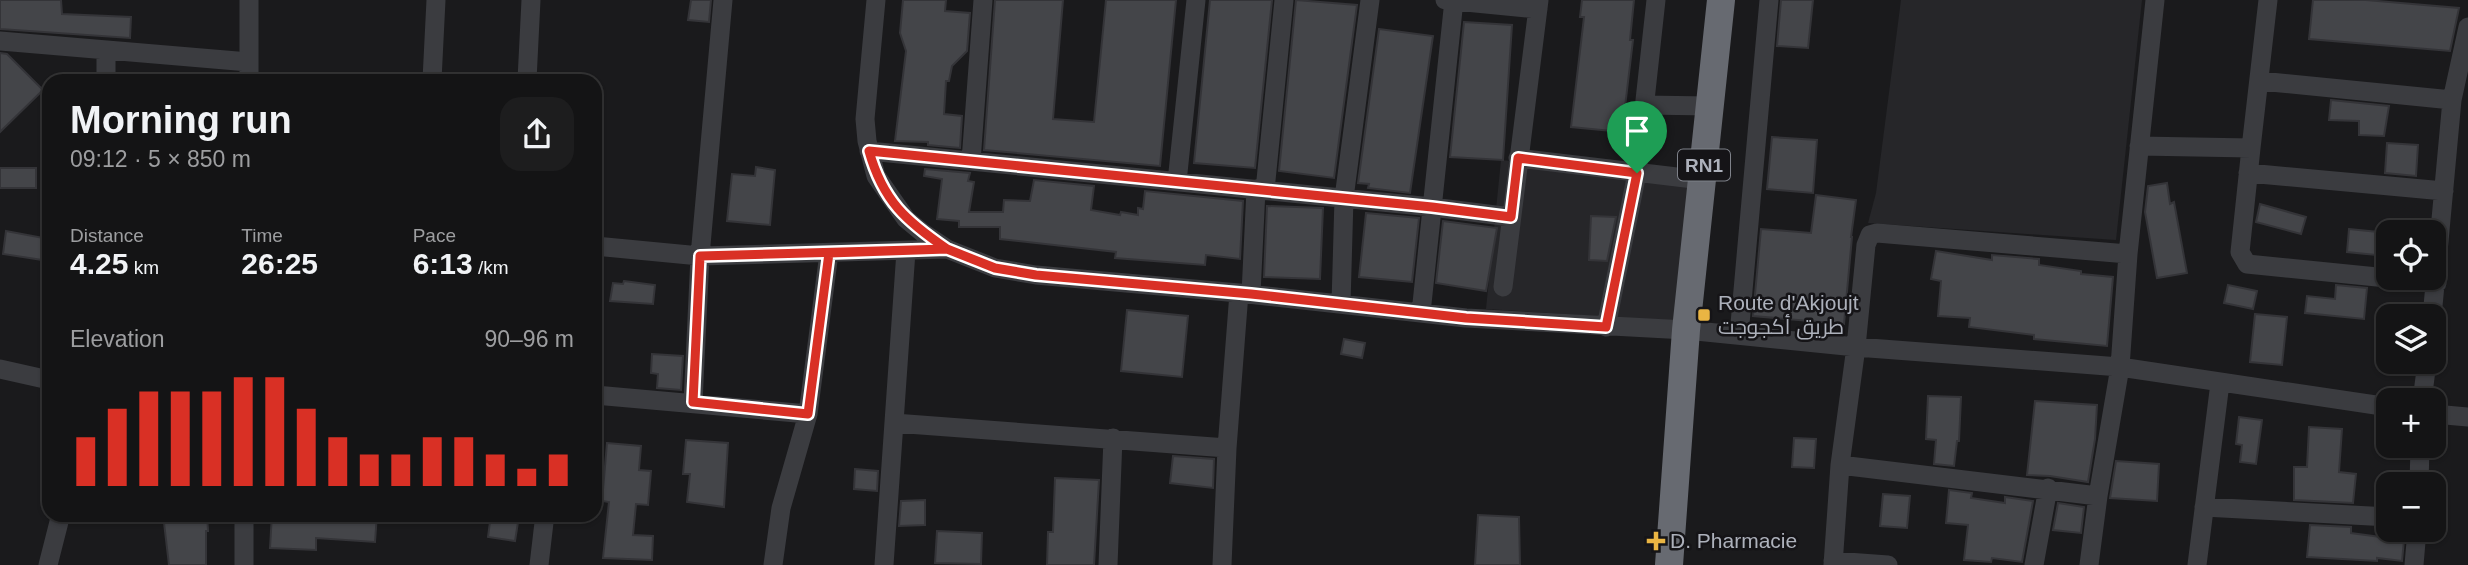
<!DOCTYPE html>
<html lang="en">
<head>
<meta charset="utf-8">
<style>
  body { margin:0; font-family:Helvetica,Cairo,sans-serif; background:#1d1d1e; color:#f1f3f6; height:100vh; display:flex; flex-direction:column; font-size:26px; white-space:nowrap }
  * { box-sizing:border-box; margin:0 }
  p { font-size:23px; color:#9d9ea0 }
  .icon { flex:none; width:38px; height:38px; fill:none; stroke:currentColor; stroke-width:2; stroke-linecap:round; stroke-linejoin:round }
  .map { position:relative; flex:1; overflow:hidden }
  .side { position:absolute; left:42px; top:74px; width:560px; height:448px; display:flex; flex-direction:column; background:#141415; border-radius:21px; box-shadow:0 2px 5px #0004,0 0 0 2px #333334 }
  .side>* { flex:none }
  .buttons { position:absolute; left:2376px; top:220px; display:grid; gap:14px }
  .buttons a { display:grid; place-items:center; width:70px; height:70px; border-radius:14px; background:#141415; box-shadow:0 2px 5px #0004,0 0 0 2px #333334; font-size:35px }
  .pin { position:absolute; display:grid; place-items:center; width:60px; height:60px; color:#fff; margin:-72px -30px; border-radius:50% 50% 50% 0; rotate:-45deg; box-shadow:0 0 7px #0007 }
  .pin .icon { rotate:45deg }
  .round { display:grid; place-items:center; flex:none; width:74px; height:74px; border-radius:21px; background:#1d1d1e }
  .overview { display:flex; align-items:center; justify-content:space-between; height:119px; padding:0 28px }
  h1 { font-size:38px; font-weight:700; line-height:52px }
  .stats { display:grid; grid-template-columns:repeat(3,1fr); gap:10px; height:119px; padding:7px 28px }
  .stats div { display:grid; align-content:center }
  .stats b { font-size:30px; font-weight:700 }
  .stats small { font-size:19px; font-weight:400 }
  .stats p { font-size:19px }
  .chart { height:196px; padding:14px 28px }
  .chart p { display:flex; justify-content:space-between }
  .chart svg { width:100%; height:126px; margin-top:7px; stroke:#d93025; stroke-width:6 }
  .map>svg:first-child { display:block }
  .built { fill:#262629 }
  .building { fill:#444549; stroke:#343438; stroke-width:2 }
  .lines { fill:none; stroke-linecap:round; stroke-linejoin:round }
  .minor { stroke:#3b3c40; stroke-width:19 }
  .highway { stroke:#676a71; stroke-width:28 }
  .route-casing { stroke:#fff; stroke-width:14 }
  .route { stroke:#d93025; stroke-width:9 }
  .poi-dot { fill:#eab543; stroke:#151417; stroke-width:2.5 }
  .labels { text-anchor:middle; stroke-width:5; stroke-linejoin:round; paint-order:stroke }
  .shield { fill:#151417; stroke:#7f828a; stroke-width:2 }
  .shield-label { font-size:19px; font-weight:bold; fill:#adb1bb }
  .poi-label { font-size:21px; fill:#adb1bb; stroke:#151417; text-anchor:start }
</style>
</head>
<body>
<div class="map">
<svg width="2468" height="565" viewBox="0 0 2468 565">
  <rect width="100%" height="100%" fill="#1a1a1c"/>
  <path class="built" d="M1901 0H2142L2116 240 1868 223 1876 193Z
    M1501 160 1690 183 1678 321 1486 309Z"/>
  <path class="building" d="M0 0H61L62 14 131 17 130 38 0 29Z
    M691 0H711L709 22 688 20Z
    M903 0H946L945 11 970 13 967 51 952 66 949 81H946L944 114 962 116 960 148 928 145V142L895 141 906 51 900 33Z
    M995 0H1063L1053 119 1094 122 1106 0H1176L1160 166 984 150Z
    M1210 0H1272L1255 168 1194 163Z
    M1296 0 1357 5 1334 178 1279 171Z
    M1582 0H1634L1630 40H1633L1622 132 1571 127 1584 17H1580Z
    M1781 0H1813L1808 48 1777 46Z
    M2313 0H2366L2459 8 2450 51 2309 39Z
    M1464 22 1512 25 1503 160 1450 157Z
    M1379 29 1433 36 1410 193 1368 188 1369 184 1358 183Z
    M0 53 7 54 43 90 0 132Z
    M2331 100 2389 106 2384 136 2359 135V121L2329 120Z
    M1772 137 1817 140 1813 193 1767 189Z
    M2387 143 2418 145 2416 176 2385 173Z
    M756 167 775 170 770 225 727 221 732 174 755 176Z
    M0 168H36V188H0Z
    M925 169 970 173 968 181 974 182 969 212H1003L1004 200 1030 201 1034 180 1094 186 1091 210 1120 215 1121 212 1138 215V208L1143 209 1145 191 1243 201 1240 259 1206 255 1205 265 1115 258 1116 252 1000 239V227H959V221L937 219 942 179 924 176Z
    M2167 183 2170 204 2174 202 2187 273 2157 278 2145 212 2148 186Z
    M1816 195 1856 200 1851 237H1852L1844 324 1753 316 1761 229 1811 233Z
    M2260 204 2306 217 2301 234 2256 222Z
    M1267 206 1323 208 1320 279 1264 277Z
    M1366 213 1419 218 1412 282 1359 277Z
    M1591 216 1616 217 1607 261 1589 260Z
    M1443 221 1497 228 1486 291 1436 283Z
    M2349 229 2378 232 2376 255 2347 252Z
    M6 231 49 239V261L3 254Z
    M1936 251 1992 260V255L2039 259V265L2081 271V274L2113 277 2107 346 2034 339V335L1969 327 1970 318 1938 316 1941 281 1931 279Z
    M624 281 655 285 653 304 610 301 613 283 623 284Z
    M2228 285 2257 291 2253 309 2224 303Z
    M2336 285 2367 288 2364 319 2305 313 2307 296 2335 299Z
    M1127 310 1188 316 1182 377 1121 371Z
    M2255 314 2287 317 2282 365 2250 362Z
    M1344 339 1365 343 1362 358 1341 354Z
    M652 354 683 356 681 390 657 388 658 374 651 373Z
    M1928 396 1961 397 1959 441H1957L1954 466 1934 464 1936 440 1926 439Z
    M2035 401 2097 405 2095 439 2088 482 2050 476 2027 475Z
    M2239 417 2262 420 2256 464 2240 462 2242 445 2236 444Z
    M2309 427 2342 429 2339 472 2356 474 2353 503 2294 500V467H2307Z
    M1794 438 1816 439 1814 468 1792 467Z
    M686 440 728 443 724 507 687 502 690 474H683Z
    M607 443 641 446 639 470 651 471 648 505 636 504 633 535 653 536 652 560 603 558 609 502 602 501Z
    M1173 456 1214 459 1213 488 1170 483Z
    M2116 461 2159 464 2157 501 2110 498Z
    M855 469 878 471 877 491 854 489Z
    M1055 478 1099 480 1094 565H1047L1048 532H1053Z
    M1949 490 1972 493 1971 498 2005 503V497L2033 501 2022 562 1992 558 1991 562 1964 560 1968 525 1946 523Z
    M1883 494 1910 496 1907 528 1880 526Z
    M925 500V525L899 526 901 501Z
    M2058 503 2084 507 2081 533 2053 530Z
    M163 514H207L208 531H206V565H169Z
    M272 514H377L375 542 316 538V550L270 548Z
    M491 514 519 516 515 541 488 537Z
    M1478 515 1519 517 1520 565H1475Z
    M2310 525 2351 527V533L2404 540 2402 561 2377 558V561L2307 557Z
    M937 531 982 533 981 564 935 563Z"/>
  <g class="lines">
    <path class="minor" d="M876 0 865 119 867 141 876 176 906 219 923 233 947 249 995 268 1036 275 1239 293 1466 318 1686 330 1856 347 2120 367 2389 407
      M1445 0 1538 9
      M0 41 249 62
      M106 80V51
      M249 80V0
      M432 80 436 0
      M527 80 531 0
      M2260 81 2452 100
      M1644 105 1710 106
      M2139 146 2251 148 2268 0
      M2251 148 2240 252 2247 264 2437 283
      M869 151 1432 207 1511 217
      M1518 158 1702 180
      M971 161 983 0
      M2248 173 2444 191
      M1177 182 1196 0
      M1265 190 1284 0
      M595 246 700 256 947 249
      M1503 287 1539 0
      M1251 294 1256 189
      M1341 304 1344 198 1370 0
      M1421 313 1454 0
      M2432 317 2452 100 2468 27
      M1606 327 1637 173 1656 0
      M1739 335 1769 0
      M0 369 49 380
      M595 395 808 414
      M2422 401 2427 362
      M693 403 700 256 723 0
      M2434 414 2468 417
      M894 423 1227 448
      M1840 465 2098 496
      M2419 485 2420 446
      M2204 507 2389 517
      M1833 561 1888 565
      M48 565 61 514
      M244 565V514
      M539 565 545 514
      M773 565 781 508 808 414 829 253
      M884 565 906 251
      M1108 565 1113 438
      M1222 565 1227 448 1239 293
      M1833 565 1840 465 1856 347 1866 245 1870 235 1877 233 2128 254
      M2034 565 2048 488
      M2089 565 2098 496 2120 367 2128 254 2155 0
      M2197 565 2220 383
      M2414 565 2417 530"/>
    <path class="highway" d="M1669 565 1686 330 1721 0"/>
  </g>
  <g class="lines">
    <defs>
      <path id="route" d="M1637 173 1606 327 1466 318 1251 294 1036 275 995 268 947 249 700 256 693 402 808 414 829 253 947 249C906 221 883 201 869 151L1432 207 1511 217 1518 158 1637 173"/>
    </defs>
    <use href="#route" class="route-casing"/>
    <use href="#route" class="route"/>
  </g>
  <g class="poi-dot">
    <rect x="1697" y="308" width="14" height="14" rx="3.5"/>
    <path d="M1652.5 530.5h7v7h7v7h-7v7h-7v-7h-7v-7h7z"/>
  </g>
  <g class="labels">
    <rect class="shield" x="1678" y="149.5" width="52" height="31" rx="5"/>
    <g class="shield-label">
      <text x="1704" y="172">RN1</text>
    </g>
    <g class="poi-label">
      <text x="1718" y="310">Route d'Akjoujt<tspan x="1718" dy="24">طريق أكجوجت</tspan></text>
      <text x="1670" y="548">D. Pharmacie</text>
    </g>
  </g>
</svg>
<div class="buttons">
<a><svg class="icon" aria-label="locate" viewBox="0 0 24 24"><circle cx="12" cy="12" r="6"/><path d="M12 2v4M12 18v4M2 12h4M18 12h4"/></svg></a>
<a><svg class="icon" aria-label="layers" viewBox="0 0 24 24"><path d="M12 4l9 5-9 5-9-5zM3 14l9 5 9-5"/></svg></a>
<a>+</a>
<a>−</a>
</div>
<div class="pin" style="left:1637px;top:173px;background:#1e9e55"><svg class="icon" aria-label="arrive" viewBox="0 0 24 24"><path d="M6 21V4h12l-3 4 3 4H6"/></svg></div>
<section class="side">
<div class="overview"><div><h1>Morning run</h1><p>09:12 · 5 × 850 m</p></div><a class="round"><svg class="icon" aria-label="share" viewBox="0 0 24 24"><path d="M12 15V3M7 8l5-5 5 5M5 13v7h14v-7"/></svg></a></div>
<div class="stats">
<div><p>Distance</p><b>4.25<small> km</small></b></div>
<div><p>Time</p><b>26:25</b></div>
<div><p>Pace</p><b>6:13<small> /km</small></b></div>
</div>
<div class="chart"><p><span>Elevation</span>90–96 m</p>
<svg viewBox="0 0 160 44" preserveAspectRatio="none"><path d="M5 44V27M15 44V17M25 44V11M35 44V11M45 44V11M55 44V6M65 44V6M75 44V17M85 44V27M95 44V33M105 44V33M115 44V27M125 44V27M135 44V33M145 44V38M155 44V33"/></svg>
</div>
</section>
</div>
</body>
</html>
